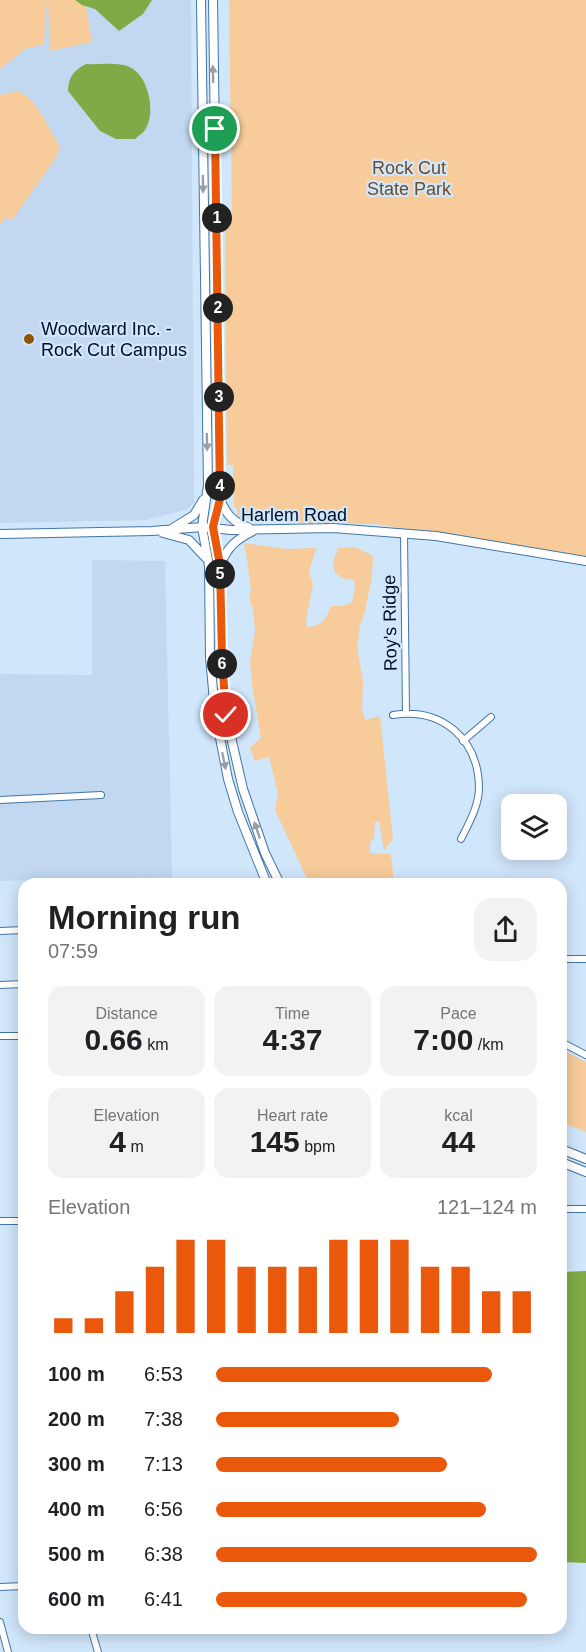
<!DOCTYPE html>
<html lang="en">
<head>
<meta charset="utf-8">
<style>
  body { margin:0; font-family:Arial,sans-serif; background:#f2f2f2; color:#202124; height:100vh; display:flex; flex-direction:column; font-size:22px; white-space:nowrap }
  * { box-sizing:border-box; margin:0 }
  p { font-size:20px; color:#757577 }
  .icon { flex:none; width:33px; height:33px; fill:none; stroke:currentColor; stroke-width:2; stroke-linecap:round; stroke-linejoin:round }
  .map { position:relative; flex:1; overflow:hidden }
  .sheet { position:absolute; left:18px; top:878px; width:549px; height:756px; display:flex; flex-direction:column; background:#fff; border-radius:18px; box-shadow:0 3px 15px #0003 }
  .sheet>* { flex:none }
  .tools { position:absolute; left:501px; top:794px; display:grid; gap:12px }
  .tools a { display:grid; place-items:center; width:66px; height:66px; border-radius:12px; background:#fff; box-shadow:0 3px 15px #0003; font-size:30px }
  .pin { position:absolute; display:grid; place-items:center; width:51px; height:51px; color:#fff; margin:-26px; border:3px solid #fff; border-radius:50%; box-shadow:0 2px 6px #0007 }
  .km { position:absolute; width:30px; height:30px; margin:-15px; border-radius:50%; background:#222; color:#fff; font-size:16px; line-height:30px; text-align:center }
  .round { display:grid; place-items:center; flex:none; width:63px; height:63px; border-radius:18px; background:#f2f2f2 }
  .headline { display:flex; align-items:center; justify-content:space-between; height:102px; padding:0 30px }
  h1 { font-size:33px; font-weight:700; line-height:45px }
  .metrics { display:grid; grid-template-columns:repeat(3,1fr); gap:9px; height:102px; padding:6px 30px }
  .metrics div { display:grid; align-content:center; border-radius:15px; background:#f2f2f2; text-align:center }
  .metrics b { font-size:30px; font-weight:700 }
  .metrics small { font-size:16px; font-weight:400 }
  .metrics p { font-size:16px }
  .chart { height:168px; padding:12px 30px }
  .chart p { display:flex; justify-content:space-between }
  .chart svg { width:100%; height:108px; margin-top:6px; stroke:#ea580c; stroke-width:6 }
  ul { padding:0 30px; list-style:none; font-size:20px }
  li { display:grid; grid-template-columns:96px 72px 1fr; align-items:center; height:45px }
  li i { height:15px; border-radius:8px; background:#ea580c }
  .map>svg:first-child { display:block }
  .built { fill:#c1d8f0 }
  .green { fill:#f7cb9a }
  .water { fill:#7fab47 }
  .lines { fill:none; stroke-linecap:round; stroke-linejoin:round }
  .minor-casing { stroke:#4375a5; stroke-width:8 }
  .major-casing { stroke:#4375a5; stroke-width:10 }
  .minor { stroke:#fff; stroke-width:6 }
  .major { stroke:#fff; stroke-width:8 }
  .oneway { fill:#999fa7 }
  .route-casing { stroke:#fff; stroke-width:12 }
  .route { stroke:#ea580c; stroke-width:8 }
  .poi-dot { fill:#8b5603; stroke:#d0e6fb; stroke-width:2 }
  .labels { text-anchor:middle; stroke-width:4.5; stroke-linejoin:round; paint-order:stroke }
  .park-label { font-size:18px; fill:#6d4d29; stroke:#d0e6fb }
  .poi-label { font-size:18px; fill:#000f22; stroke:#d0e6fb; text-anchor:start }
  .street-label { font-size:18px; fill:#000f22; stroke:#d0e6fb }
</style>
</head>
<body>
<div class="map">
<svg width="586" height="1652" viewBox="0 0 586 1652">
  <rect width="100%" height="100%" fill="#d0e6fb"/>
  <path class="built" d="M0 0H191L194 503 188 509 146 520 0 523Z
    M92 560 165 561 172 877 0 881V674L92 675Z"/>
  <path class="green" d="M0 0H47L44 44 25 49 0 69Z
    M48 0H85L92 42 50 51Z
    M229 0H586V556L375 524 260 522 237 515V508L234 507 233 465H227L225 220 232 219Z
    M19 91C40 103 47 127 60 146L57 156 13 219 6 218 0 224V95Z
    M244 543 287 549 316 548 309 572 313 584 306 620 307 627C321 627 327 618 331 606H343L352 602 355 588 354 580 342 578 335 573 333 562 338 548 355 547 373 556 372 576 365 611 360 626 357 647 363 681 362 709 365 720 380 716 393 839 384 850 379 821 375 822 374 838 370 843V853L391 854 394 883H309L275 810 278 793 269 757 255 761 250 748 261 738 252 685 250 661 255 632 253 610 249 598 251 591 247 559Z
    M561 1049 586 1062V1132L561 1122Z"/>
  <path class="water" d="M75 0H152L143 14 119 31 95 9 82 5Z
    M86 64C100 65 121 61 133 69 149 79 156 114 145 130 143 133 138 136 135 139H116L100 131 68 91C69 77 73 71 86 64Z
    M586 1271V1563L561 1562V1272Z"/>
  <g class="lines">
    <defs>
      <path id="minor" d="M404 533 406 714
        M393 715C441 707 478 738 479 787 479 806 469 823 461 839
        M463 741 491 717
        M0 800 101 795
        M0 931 24 930
        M561 959H586
        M0 985 24 984
        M0 1036H24
        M561 1042 586 1055
        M561 1209H586
        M0 1221H24
        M0 1587 24 1586
        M0 1622 8 1652
        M91 1628 98 1652"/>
      <path id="major" d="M201 0 208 485 202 527 209 566 210 657 215 712 228 779 238 812 267 884
        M213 0 220 499 213 527 220 565 221 658 226 715 243 789 265 853 280 884
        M220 499C225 513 233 523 248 527
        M173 528 194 515 203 500
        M163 533 189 540 205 557
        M0 534 152 531 202 527 231 530 333 528 436 536 586 561
        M221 564C227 547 237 539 253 531
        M561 1149 586 1159
        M561 1162 586 1172"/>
    </defs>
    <use href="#minor" class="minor-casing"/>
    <use href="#major" class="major-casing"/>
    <use href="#minor" class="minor"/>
    <use href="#major" class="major"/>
  </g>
  <defs><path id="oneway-solid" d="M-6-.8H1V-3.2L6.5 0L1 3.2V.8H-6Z" transform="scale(1.5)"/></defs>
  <g class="oneway">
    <use href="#oneway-solid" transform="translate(213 74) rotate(-91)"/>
    <use href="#oneway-solid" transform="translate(203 184) rotate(89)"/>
    <use href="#oneway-solid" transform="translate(207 442) rotate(89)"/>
    <use href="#oneway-solid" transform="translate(224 761) rotate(78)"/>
    <use href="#oneway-solid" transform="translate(257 830) rotate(-109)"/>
  </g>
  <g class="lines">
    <defs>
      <path id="route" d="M215 129 220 499 213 527 220 565 222 658 226 715"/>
    </defs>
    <use href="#route" class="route-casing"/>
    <use href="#route" class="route"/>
  </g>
  <circle class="poi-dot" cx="29" cy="339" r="6"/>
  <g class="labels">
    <g class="park-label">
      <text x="409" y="174">Rock Cut<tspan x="409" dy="21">State Park</tspan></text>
    </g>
    <g class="poi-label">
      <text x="41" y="335">Woodward Inc. -<tspan x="41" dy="21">Rock Cut Campus</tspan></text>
    </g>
    <g class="street-label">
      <text x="294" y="521">Harlem Road</text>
      <text transform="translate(390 623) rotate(-91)" y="6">Roy's Ridge</text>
    </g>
  </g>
</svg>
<div class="tools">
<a><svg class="icon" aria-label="layers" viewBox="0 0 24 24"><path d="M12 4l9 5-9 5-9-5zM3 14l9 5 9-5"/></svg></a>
</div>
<div class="pin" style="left:215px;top:129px;background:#1e9e55"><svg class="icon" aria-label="arrive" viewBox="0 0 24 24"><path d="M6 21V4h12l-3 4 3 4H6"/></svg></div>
<div class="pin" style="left:226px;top:715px;background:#d93025"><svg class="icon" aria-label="check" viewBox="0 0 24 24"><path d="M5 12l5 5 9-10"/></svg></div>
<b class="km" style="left:217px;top:218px">1</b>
<b class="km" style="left:218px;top:308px">2</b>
<b class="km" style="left:219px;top:397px">3</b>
<b class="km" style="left:220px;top:486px">4</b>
<b class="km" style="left:220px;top:574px">5</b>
<b class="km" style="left:222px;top:664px">6</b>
<section class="sheet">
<div class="headline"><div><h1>Morning run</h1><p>07:59</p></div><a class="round"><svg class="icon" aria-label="share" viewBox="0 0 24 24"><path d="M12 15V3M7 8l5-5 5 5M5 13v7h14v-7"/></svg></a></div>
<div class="metrics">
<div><p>Distance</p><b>0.66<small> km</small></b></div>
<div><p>Time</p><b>4:37</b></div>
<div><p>Pace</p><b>7:00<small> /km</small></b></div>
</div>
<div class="metrics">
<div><p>Elevation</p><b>4<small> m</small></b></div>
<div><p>Heart rate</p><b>145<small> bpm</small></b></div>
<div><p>kcal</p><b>44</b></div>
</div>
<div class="chart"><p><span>Elevation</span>121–124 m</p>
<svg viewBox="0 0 160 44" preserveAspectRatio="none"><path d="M5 44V38M15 44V38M25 44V27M35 44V17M45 44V6M55 44V6M65 44V17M75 44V17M85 44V17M95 44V6M105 44V6M115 44V6M125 44V17M135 44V17M145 44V27M155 44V27"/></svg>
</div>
<ul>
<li><b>100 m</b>6:53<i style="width:86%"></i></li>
<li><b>200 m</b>7:38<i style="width:57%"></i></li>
<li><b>300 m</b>7:13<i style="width:72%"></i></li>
<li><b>400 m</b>6:56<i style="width:84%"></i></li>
<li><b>500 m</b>6:38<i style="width:100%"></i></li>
<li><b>600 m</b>6:41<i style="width:97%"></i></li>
</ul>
</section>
</div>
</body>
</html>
